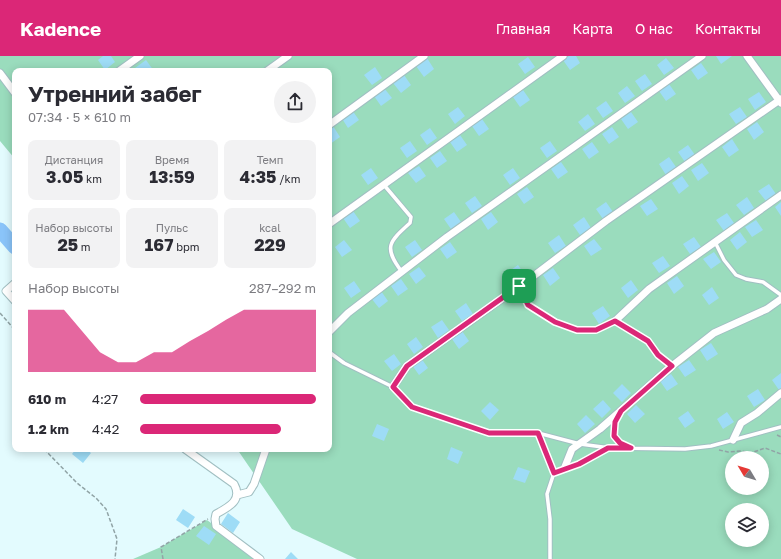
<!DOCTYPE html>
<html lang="ru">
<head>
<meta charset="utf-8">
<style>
  body { margin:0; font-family:"Golos Text",sans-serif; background:#f2f2f3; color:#2b2b33; height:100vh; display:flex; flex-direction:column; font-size:15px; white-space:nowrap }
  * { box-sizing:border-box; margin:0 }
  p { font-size:13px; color:#7c7c81 }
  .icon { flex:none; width:22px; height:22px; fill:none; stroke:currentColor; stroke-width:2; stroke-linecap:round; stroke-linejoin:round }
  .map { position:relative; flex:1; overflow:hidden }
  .side { position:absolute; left:12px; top:12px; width:320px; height:384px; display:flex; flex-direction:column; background:#fff; border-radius:8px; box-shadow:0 2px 10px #0003 }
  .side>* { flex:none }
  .needle { width:26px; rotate:308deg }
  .fabs { position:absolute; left:725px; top:395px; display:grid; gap:8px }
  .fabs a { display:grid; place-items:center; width:44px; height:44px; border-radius:50%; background:#fff; box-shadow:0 2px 10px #0003; font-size:20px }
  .pin { position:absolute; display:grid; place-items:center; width:34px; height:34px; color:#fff; margin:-17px; border-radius:8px; box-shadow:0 2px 6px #0006 }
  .round { display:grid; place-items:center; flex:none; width:42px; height:42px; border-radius:21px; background:#f2f2f3 }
  .head { display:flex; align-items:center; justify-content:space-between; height:68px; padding:0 16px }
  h1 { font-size:22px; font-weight:700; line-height:30px }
  .metrics { display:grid; grid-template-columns:repeat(3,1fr); gap:6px; height:68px; padding:4px 16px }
  .metrics div { display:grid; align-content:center; border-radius:8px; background:#f2f2f3; text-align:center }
  .metrics b { font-size:17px; font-weight:700 }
  .metrics small { font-size:11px; font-weight:400 }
  .metrics p { font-size:11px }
  .chart { height:112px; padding:8px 16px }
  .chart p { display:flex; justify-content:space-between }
  .chart svg { width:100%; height:72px; margin-top:4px; fill:#db2777; opacity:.7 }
  ul { padding:0 16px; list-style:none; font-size:13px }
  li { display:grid; grid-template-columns:64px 48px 1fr; align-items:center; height:30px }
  li i { height:10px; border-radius:5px; background:#db2777 }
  header { display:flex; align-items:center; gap:24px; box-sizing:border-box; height:56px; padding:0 20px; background:#db2777; color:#fff }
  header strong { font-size:19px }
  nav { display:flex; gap:22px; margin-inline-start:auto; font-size:14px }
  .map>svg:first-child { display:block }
  .green { fill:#9adcbd; fill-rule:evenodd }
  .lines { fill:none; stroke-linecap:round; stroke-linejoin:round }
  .river { stroke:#8ac4f9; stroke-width:15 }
  .building { fill:#9edcf6 }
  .service-casing { stroke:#a1bfc2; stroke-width:5.5 }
  .minor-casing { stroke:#a1bfc2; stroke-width:9 }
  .path { stroke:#91a4a6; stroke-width:1.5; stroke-dasharray:4 2; stroke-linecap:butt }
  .service { stroke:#fff; stroke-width:3.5 }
  .minor { stroke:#fff; stroke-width:7 }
  .route-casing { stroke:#fff; stroke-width:8 }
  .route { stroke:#db2777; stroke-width:5 }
</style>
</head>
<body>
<header>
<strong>Kadence</strong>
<nav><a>Главная</a><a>Карта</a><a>О нас</a><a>Контакты</a></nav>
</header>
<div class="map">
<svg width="781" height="503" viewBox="0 0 781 503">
  <rect width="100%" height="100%" fill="#e3fbfe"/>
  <path class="green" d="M0 0H781V503H357L292 473 237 393H329V15H15V103L0 85ZM732 402H762V432H732ZM732 454H762V484H732Z
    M207 464 259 503H133L161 491Z"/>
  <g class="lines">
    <path class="river" d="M0 174 15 191"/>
  </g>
  <path class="building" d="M103 0H111L115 6 105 14 98 4Z
    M569 0H576L580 7 570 14 563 4Z
    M716 0H732L721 8Z
    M528 1 535 11 525 18 518 8Z
    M427 2 434 13 424 21 416 10Z
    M666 2 674 12 664 19 657 9Z
    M146 4 154 15H138L135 12Z
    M701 7 708 17 698 24 691 14Z
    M375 11 382 22 372 29 364 19Z
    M645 18 652 28 642 35 635 25Z
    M404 19 411 29 401 37 393 27Z
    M669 28 676 38 666 45 659 35Z
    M627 30 635 40 625 47 618 37Z
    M384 32 392 42 381 50 374 40Z
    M523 34 530 44 520 51 513 41Z
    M759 36 766 46 755 54 748 43Z
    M606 45 613 55 603 62 596 52Z
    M458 51 465 60 455 68 448 58Z
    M740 51 747 61 736 68 729 58Z
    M352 54 359 64 348 72 341 61Z
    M631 56 638 66 628 73 621 63Z
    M588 58 595 68 585 75 578 66Z
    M482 63 489 73 479 80 472 70Z
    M757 66 764 76 754 84 747 73Z
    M333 70 340 81 330 88 329 73Z
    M612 71 619 81 609 88 602 78Z
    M430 72 437 82 427 89 420 79Z
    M460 79 467 89 457 96 450 86Z
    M732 83 739 94 729 101 722 91Z
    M410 85 417 95 407 102 400 92Z
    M550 85 557 95 547 102 540 92Z
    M592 86 599 96 589 103 582 93Z
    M688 89 695 99 685 106 678 96Z
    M440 95 447 105 437 112 430 102Z
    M669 101 676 111 666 119 659 108Z
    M561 106 568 116 558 123 551 113Z
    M702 107 709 117 698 125 691 114Z
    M419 110 426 120 416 127 408 117Z
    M371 112 378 122 368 129 361 119Z
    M513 112 520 122 510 129 503 119Z
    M682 120 689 130 679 138 672 127Z
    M769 128 776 138 766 145 758 135Z
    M527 131 534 141 524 148 517 138Z
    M475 140 482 150 472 157 465 147Z
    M747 141 754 152 744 159 736 149Z
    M651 143 658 153 647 160 640 150Z
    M606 146 613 156 603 163 596 153Z
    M781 146V160L775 151Z
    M353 155 360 165 350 172 343 162Z
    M454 156 461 166 451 173 444 163Z
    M491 156 498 166 488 174 481 163Z
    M727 157 734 167 724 175 716 164Z
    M584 161 591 172 580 179 573 169Z
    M756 164 763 174 752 181 745 171Z
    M740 176 747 186 737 194 730 184Z
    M559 179 566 190 555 197 548 187Z
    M694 181 701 191 690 198 683 188Z
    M594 183 602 193 591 200 584 190Z
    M344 184 352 194 342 201 335 191Z
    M415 184 422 194 412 201 405 191Z
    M450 186 457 196 447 203 440 193Z
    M714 196 721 206 711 213 703 203Z
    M663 200 670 210 659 217 652 207Z
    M518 209 525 219 515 226 508 216Z
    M419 211 426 220 416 228 409 218Z
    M553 212 560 222 550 230 543 219Z
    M677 220 684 230 674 238 667 227Z
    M401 223 408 233 398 240 391 230Z
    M631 224 638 234 628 242 621 232Z
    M354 225 361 235 351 242 344 232Z
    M712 231 719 242 709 249 702 239Z
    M381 235 388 245 379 252 371 242Z
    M466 247 473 258 462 265 455 255Z
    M603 250 610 260 599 268 592 257Z
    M442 264 449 274 438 282 431 271Z
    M462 275 469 285 459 293 452 283Z
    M416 281 423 291 414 298 407 288Z
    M711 287 718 298 707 305 700 294Z
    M394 298 401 308 392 315 384 305Z
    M421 302 428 312 419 319 412 309Z
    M689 304 696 314 685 321 678 311Z
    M781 317V332L779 334 772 324Z
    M671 318 678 328 667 335 660 325Z
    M622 328 631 337 622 346 613 337Z
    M758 333 765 344 754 351 747 340Z
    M603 344 611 353 602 362 593 353Z
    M490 346 499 354 490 364 481 355Z
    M636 349 645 358 635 367 627 358Z
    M688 355 695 365 685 372 678 362Z
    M727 356 734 366 723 373 717 363Z
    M586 359 595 368 585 377 577 368Z
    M377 368 389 373 384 385 372 380Z
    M451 391 463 396 458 408 447 403Z
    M76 393H86L91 397 83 407 72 398Z
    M518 411 530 415 525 427 513 423Z
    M183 453 195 461 188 472 176 464Z
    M228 457 240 466 233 477 221 468Z
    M204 470 216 478 209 489 196 480Z
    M291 496 298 503H285Z"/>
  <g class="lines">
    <defs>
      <path id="service" d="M384 129 411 161 410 167C389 186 383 191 402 216
        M715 186 724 204 736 219 746 223 763 226 781 239
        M519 230 528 249 555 266 577 274H596L615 265 648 285 658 299 672 310
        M329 296 344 307 393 331 412 351 489 377H538L580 388 610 392 685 393 711 390 781 371
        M618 359C611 374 613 384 629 391
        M538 377 554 417 547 438 550 463V503
        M554 417 579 408 607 392"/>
      <path id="minor" d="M747 0 781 47
        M119 15 140 0
        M267 15 288 0
        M0 17 15 37
        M329 69 424 0
        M329 168 563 0
        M15 227 6 235 15 245
        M615 265 649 233 781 139
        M329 276 348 257 447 181 702 0
        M393 331 407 310 527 225 606 165 781 43
        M733 384 741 367 757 357 781 337
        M185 393 234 428C243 444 229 451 216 458L215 463 216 470 260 503
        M564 413 572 393 600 373 672 310 714 277 767 253 781 243
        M237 439 249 436 254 428 266 393"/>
    </defs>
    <use href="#service" class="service-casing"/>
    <use href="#minor" class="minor-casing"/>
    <path class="path" d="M0 257 15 274
      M777 379 781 381
      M44 393 77 427 96 442 106 453 117 483 115 503
      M719 394 728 396 741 395 751 397 765 392 781 398
      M163 503 161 491 208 463"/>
    <use href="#service" class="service"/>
    <use href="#minor" class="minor"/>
  </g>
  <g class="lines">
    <defs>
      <path id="route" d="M519 230 528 249 555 266 577 274H596L615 265 648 285 658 299 672 310 621 355 615 366 614 380 620 387 631 392H608L579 408 554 417 538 377H489L412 351 393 331 407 310Z"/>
    </defs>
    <use href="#route" class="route-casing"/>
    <use href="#route" class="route"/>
  </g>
</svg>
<div class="fabs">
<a><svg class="needle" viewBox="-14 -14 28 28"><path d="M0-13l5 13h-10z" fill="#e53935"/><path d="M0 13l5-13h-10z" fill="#7c7c81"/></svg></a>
<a><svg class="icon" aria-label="layers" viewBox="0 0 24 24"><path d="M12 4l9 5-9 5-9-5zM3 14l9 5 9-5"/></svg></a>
</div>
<div class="pin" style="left:519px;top:230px;background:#1e9e55"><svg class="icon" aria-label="arrive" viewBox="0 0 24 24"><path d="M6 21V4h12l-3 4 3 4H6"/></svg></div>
<section class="side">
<div class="head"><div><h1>Утренний забег</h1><p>07:34 · 5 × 610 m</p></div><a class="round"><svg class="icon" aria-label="share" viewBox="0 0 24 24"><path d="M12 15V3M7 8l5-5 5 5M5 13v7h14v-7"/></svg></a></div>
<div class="metrics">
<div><p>Дистанция</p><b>3.05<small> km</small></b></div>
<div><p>Время</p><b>13:59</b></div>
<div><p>Темп</p><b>4:35<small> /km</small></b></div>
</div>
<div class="metrics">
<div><p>Набор высоты</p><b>25<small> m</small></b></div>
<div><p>Пульс</p><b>167<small> bpm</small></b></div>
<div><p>kcal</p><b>229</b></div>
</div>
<div class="chart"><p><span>Набор высоты</span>287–292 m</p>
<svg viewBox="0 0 160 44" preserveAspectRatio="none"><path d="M0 44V6L10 6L20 6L30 19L40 32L50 38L60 38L70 32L80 32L90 25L100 19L110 12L120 6L130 6L140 6L150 6L160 6V44z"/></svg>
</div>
<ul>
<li><b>610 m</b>4:27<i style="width:100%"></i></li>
<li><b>1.2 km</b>4:42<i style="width:80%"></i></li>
</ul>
</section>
</div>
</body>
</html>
